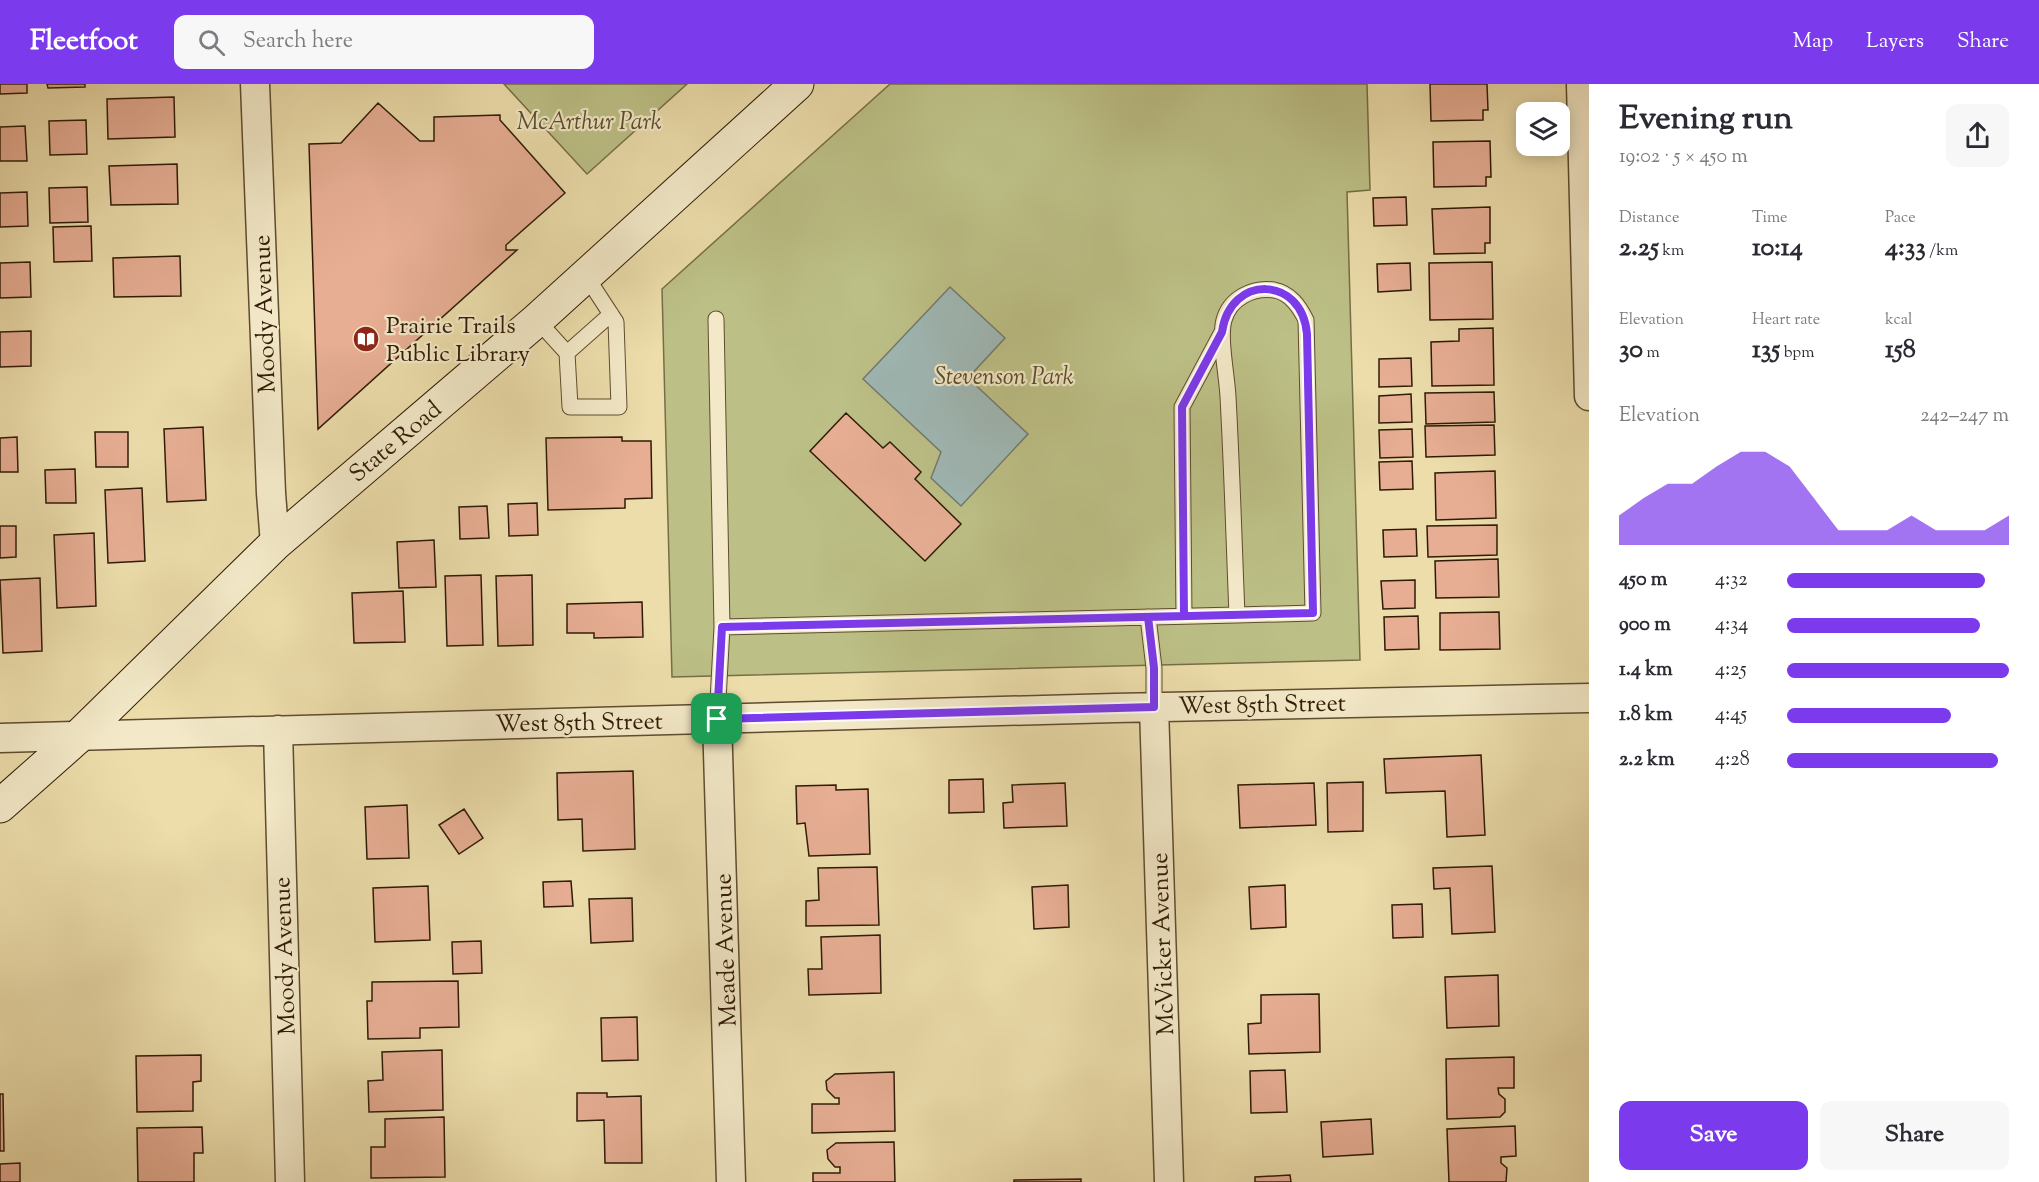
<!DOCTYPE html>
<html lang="en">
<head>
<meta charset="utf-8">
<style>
  body { margin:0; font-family:"Sorts Mill Goudy",serif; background:#f7f7f7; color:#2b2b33; height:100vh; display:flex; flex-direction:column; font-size:22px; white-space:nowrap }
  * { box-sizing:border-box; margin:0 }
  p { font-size:20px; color:#7c7c81 }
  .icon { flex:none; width:33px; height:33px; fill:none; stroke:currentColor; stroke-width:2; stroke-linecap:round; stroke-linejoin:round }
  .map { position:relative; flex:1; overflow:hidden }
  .details { display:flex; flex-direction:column; background:#fff; width:450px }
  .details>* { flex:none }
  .fabs { position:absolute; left:1516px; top:18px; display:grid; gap:12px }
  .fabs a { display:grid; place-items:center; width:54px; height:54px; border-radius:12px; background:#fff; box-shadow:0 3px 15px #0003; font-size:30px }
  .pin { position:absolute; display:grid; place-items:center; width:51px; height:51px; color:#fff; margin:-26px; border-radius:12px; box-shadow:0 3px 9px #0006 }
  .round { display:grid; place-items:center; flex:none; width:63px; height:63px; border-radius:12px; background:#f7f7f7 }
  .headline { display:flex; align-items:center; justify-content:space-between; height:102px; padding:0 30px }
  h1 { font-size:33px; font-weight:800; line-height:45px }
  .metrics { display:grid; grid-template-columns:repeat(3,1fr); gap:9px; height:102px; padding:6px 30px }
  .metrics div { display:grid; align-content:center }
  .metrics b { font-size:26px; font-weight:800 }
  .metrics small { font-size:16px; font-weight:400 }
  .metrics p { font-size:16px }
  .chart { height:168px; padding:12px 30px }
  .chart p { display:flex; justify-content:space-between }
  .chart svg { width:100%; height:108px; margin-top:6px; fill:#7c3aed; opacity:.7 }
  .cta { display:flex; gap:12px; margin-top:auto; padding:12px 30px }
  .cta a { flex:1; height:69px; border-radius:12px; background:#7c3aed; color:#fff; font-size:24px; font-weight:800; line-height:69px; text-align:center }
  .cta a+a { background:#f7f7f7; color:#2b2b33 }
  ul { padding:0 30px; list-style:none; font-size:20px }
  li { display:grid; grid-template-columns:96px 72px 1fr; align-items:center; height:45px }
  li i { height:15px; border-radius:8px; background:#7c3aed }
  header { display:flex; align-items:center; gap:36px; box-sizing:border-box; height:84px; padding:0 30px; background:#7c3aed; color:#fff }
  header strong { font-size:28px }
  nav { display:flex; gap:33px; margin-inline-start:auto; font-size:21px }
  .search { width:420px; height:54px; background:#f7f7f7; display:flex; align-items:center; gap:15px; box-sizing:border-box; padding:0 21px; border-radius:12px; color:#7c7c81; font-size:22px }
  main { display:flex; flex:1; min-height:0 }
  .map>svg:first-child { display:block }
  .green { fill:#bcc086; stroke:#766e46; stroke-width:1.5 }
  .water { fill:#9fb8b5; stroke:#73796f; stroke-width:1.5 }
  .building { fill:#e7ae94; stroke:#301b06; stroke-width:1.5 }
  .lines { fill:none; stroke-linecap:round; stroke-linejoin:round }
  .lane-casing { stroke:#5f4c2f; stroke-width:17 }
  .street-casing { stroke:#5f4c2f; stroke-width:31 }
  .secondary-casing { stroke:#301b06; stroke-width:35 }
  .lane { stroke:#f3e9c8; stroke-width:15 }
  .street { stroke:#f3e9c8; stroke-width:28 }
  .secondary { stroke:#f3e9c8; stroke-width:33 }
  .route-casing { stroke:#fff; stroke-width:12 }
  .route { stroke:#7c3aed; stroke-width:8 }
  .labels { text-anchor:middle; stroke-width:4.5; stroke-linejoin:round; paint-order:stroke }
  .park-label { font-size:24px; font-style:italic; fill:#5a4d2c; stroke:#f3e9c8 }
  .street-label { font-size:24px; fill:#301b06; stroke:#f3e9c8 }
  .poi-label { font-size:24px; fill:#301b06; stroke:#f3e9c8; text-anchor:start }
</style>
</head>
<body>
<header>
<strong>Fleetfoot</strong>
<div class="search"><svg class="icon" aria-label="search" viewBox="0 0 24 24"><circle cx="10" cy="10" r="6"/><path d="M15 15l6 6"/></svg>Search here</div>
<nav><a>Map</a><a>Layers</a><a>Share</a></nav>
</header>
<main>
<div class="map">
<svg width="1589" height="1098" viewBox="0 0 1589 1098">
  <rect width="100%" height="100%" fill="#ecddab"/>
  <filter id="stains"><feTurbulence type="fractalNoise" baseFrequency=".00333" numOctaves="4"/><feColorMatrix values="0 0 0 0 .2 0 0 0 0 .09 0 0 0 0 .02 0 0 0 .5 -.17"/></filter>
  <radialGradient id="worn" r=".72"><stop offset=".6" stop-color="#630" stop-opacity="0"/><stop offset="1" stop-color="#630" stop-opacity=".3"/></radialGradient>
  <path class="green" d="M504 0H687L587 90Z
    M890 0H1367L1370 106 1347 108 1360 576 672 593 662 205Z"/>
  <path class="water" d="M950 203 1005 254 968 294 1028 350 961 422 931 394 941 368 863 295Z"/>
  <path class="building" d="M0 0H27V9L0 10Z
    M47 0H85V3L48 4Z
    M1430 0H1487L1488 26H1483V36L1431 37Z
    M174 13 175 53 108 55 107 15Z
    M378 19 420 57H434V33L500 31V36L565 109 506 161V166H517L318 345 309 60 341 59Z
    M86 36 87 70 50 71 49 37Z
    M25 42 27 77H0V43Z
    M1490 57 1491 93H1486V102L1434 103 1433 58Z
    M177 80 178 120 111 121 109 82Z
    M87 103 88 138 50 139 49 104Z
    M27 108 28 142 0 143V109Z
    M1406 113 1407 141 1374 142 1373 114Z
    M1490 123V159H1485V169L1434 170 1432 125Z
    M91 142 92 177 54 178 53 143Z
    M180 172 181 212 114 213 113 174Z
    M30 178 31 213 0 214V179Z
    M1492 178 1493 235 1430 236 1429 179Z
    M1410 179 1411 206 1378 208 1377 180Z
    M1493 244 1494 301 1432 302 1431 258 1459 257V245Z
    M31 247V282L0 283V248Z
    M1411 274 1412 302 1379 303V275Z
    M1494 308 1495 338 1426 340 1425 309Z
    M1411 310 1412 338 1379 339V312Z
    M846 329 883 364 890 358 921 388 915 395 961 440 925 477 810 367Z
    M1494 341 1495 371 1426 373 1425 342Z
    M203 343 206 416 167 418 164 345Z
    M1412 345 1413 373 1380 374 1379 346Z
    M95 348H128V383H96Z
    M17 353 18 388H0V354Z
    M622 353V357H651L652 414 625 415V424L548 426 546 354Z
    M1412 377 1413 405 1380 406 1379 378Z
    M75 385 76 419H46L45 386Z
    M1495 387 1496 434 1436 436 1435 389Z
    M142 404 145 477 108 479 105 406Z
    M537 419 538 451 509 452 508 420Z
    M487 422 489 454 460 455 459 423Z
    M1497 441V471L1428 473 1427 442Z
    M0 442H16V473L0 474Z
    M1416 445 1417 472 1384 473 1383 446Z
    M94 449 96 522 57 524 54 451Z
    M434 456 436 503 399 504 397 458Z
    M1498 475 1499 513 1436 514 1435 477Z
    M481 491 483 561 447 562 445 492Z
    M532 491 533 561 498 562 496 492Z
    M40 494 42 567 3 569 0 496Z
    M1415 496V524L1383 525 1381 497Z
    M403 507 405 558 354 559 352 509Z
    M642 518 643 553 594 554V549H567V520Z
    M1499 528 1500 565 1440 566V529Z
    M1418 532 1419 565 1385 566 1384 533Z
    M1481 671 1485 751 1447 753 1445 707 1386 709 1384 675Z
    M633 687 635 765 583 767 582 735 558 736 557 689Z
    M983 695 984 728 949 729V696Z
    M1363 698V747L1328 748 1327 699Z
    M1065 699 1067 742 1004 744 1003 719 1013 718 1012 701Z
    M1314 699 1316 741 1240 744 1238 701Z
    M836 701V706L868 705 870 770 809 772 805 739 797 740 796 702Z
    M407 721 409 774 367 775 365 723Z
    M464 725 483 754 459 770 439 741Z
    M1492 782 1495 848 1452 850 1450 804 1434 805 1433 784Z
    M877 783 879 841 806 842V817L819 816 818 784Z
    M571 797 573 822 544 823 543 798Z
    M1068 801 1069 843 1034 845 1032 803Z
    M1285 801 1286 843 1251 845 1249 803Z
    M428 802 430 856 375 858 373 804Z
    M632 814 633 857 591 859 589 815Z
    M1422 820 1423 853 1393 854 1392 821Z
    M880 851 881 909 809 911 808 885H822L821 853Z
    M481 857 482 889 453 890 452 858Z
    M1498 891 1499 942 1447 944 1445 893Z
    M458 897 459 943 420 944V954L368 955 367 917H372V898Z
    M1319 910 1320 968 1249 970 1248 940 1261 939V911Z
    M637 933 638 976 602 977 601 934Z
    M442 966 443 1026 369 1028 368 997 383 996 382 968Z
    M201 971V997L193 998V1027L137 1028 136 972Z
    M1514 973V1004H1498L1499 1010 1505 1015V1028L1500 1033 1447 1035 1446 975Z
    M1285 986 1287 1028 1251 1029 1250 987Z
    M894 988 895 1047 812 1049V1020H839V1014H835L827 1006 826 997 835 990Z
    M577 1009H607V1013L641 1012 642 1079H605L604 1036 577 1037Z
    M0 1010H3L4 1067H0Z
    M444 1033 445 1093 371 1094V1063H385V1035Z
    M1371 1035 1373 1070 1323 1073 1321 1038Z
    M1515 1042 1516 1072 1501 1073V1079L1507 1084 1506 1098H1449L1447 1045Z
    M202 1043 203 1069H194V1098H138L137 1044Z
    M894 1058 895 1098H813V1089H840V1083H835L828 1075 827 1066 836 1059Z
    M20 1079V1098H0V1080Z
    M1290 1091 1291 1098H1255V1093Z
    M1081 1095V1098H1014V1096Z"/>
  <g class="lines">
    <defs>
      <path id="lane" d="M716 235 722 543 717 635
        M537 236 567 269 570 323H619L616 238 586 192
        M567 269 611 230
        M1184 532 1182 323 1222 248
        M1148 533 1154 584V623
        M722 543 1237 531 1313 529 1306 236C1299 222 1290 209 1274 206 1253 203 1230 214 1224 236 1219 255 1227 291 1228 313 1232 385 1234 458 1237 531"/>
      <path id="street" d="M255 0 271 409 275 460
        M1581 0 1589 312
        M1154 623 1169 1098
        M717 635 731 1098
        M278 646 290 1098
        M0 654 1115 624 1589 614"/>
      <path id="secondary" d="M0 722 79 652 275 460 537 236 797 0"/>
    </defs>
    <use href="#lane" class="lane-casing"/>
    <use href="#street" class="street-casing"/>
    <use href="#secondary" class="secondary-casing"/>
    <use href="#lane" class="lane"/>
    <use href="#street" class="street"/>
    <use href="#secondary" class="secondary"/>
  </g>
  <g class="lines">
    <defs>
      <path id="route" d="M717 635 1154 623V584L1148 533 1313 529 1307 250C1302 191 1230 190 1222 248L1182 323 1184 532 722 543 717 635"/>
    </defs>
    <use href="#route" class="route-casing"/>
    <use href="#route" class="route"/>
  </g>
  <defs>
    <symbol id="library-disc" viewBox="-11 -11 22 22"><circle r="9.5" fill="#8f2418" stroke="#f3e9c8"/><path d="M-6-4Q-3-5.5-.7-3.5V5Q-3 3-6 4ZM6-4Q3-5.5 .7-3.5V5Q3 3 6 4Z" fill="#fff"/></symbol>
  </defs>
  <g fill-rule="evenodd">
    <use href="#library-disc" x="351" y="240" width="30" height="30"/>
  </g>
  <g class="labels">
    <g class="park-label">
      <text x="589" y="45">McArthur Park</text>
      <text x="1004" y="300">Stevenson Park</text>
    </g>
    <g class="street-label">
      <text transform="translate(264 230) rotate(-92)" y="8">Moody Avenue</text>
      <text transform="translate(395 357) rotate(-40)" y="8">State Road</text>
      <text transform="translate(1262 620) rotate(-1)" y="8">West 85th Street</text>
      <text transform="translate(579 638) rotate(-1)" y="8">West 85th Street</text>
      <text transform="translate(1162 860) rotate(-92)" y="8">McVicker Avenue</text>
      <text transform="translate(725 866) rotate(-92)" y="8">Meade Avenue</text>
      <text transform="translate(284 872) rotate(-92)" y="8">Moody Avenue</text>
    </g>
    <g class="poi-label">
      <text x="386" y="249">Prairie Trails<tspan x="386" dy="28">Public Library</tspan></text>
    </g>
  </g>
  <rect width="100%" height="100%" filter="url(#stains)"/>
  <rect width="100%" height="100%" fill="url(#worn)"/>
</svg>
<div class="fabs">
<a><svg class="icon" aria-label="layers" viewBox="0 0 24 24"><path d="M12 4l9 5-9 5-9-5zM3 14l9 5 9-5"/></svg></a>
</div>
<div class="pin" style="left:717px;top:635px;background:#1e9e55"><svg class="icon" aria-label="arrive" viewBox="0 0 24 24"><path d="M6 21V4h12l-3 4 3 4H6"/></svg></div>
</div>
<section class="details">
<div class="headline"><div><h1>Evening run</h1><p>19:02 · 5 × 450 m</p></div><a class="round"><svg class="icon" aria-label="share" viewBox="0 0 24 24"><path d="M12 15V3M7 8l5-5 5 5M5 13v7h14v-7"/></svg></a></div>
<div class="metrics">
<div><p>Distance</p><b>2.25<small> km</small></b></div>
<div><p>Time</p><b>10:14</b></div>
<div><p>Pace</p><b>4:33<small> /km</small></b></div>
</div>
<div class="metrics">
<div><p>Elevation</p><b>30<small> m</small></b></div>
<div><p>Heart rate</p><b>135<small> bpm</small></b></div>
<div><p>kcal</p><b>158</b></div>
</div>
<div class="chart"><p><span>Elevation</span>242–247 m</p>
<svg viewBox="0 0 160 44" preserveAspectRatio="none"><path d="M0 44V32L10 25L20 19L30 19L40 12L50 6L60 6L70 12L80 25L90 38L100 38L110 38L120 32L130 38L140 38L150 38L160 32V44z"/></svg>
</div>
<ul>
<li><b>450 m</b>4:32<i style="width:89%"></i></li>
<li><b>900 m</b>4:34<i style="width:87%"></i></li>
<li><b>1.4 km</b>4:25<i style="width:100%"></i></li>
<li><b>1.8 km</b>4:45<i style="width:74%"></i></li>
<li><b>2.2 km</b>4:28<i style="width:95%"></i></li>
</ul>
<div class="cta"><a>Save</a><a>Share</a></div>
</section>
</main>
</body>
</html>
